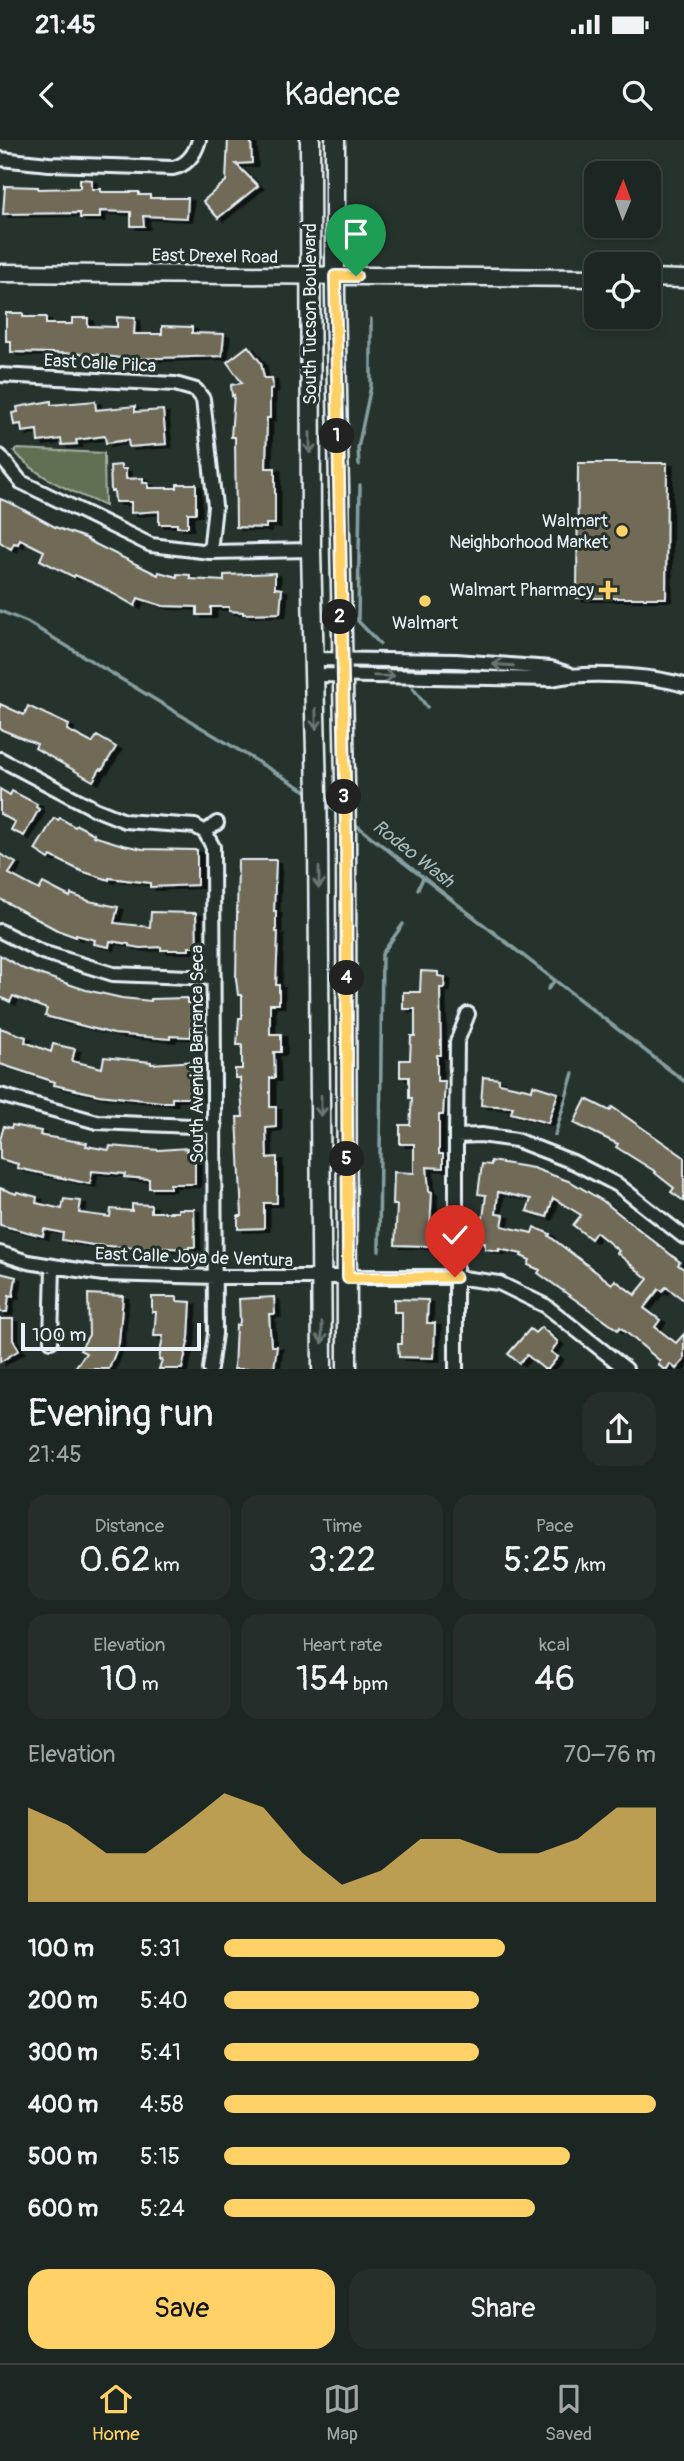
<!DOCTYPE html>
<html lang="en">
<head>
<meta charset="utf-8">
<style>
  body { margin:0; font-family:Pangolin,sans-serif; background:#252e2a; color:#f1f3f6; height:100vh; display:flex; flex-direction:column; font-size:26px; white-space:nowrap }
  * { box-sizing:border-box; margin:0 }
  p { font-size:23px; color:#a0a5a5 }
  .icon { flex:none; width:38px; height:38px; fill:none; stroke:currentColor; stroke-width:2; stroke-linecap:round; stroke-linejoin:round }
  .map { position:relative; height:1229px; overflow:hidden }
  .sheet { display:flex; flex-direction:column; background:#1c2622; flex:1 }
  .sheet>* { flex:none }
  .needle { width:46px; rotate:1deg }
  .buttons { position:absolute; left:584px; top:21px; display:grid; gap:14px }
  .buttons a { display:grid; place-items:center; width:77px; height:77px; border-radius:14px; background:#1c2622; box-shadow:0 4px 10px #0003,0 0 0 2px #3a4340; font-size:35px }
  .scale { position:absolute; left:21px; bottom:18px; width:180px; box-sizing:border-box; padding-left:7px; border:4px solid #e8f1f8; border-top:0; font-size:19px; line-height:24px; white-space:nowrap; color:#e8f1f8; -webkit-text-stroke:5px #26332d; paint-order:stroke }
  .pin { position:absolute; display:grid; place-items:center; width:60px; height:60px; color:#fff; margin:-72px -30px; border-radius:50% 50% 50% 0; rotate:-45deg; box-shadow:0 0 7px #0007 }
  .pin .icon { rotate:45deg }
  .km { position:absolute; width:35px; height:35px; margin:-18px; border-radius:50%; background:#222; color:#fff; font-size:19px; line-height:35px; text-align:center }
  .round { display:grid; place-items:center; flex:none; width:74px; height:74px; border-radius:21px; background:#252e2a }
  .summary { display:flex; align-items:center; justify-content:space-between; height:119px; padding:0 28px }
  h1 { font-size:38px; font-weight:600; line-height:52px }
  .metrics { display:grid; grid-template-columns:repeat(3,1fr); gap:10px; height:119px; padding:7px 28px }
  .metrics div { display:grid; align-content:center; border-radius:18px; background:#252e2a; text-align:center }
  .metrics b { font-size:35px; font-weight:600 }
  .metrics small { font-size:19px; font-weight:400 }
  .metrics p { font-size:19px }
  .chart { height:196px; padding:14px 28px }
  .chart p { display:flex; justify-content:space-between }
  .chart svg { width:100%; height:126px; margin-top:7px; fill:#ffd166; opacity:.7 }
  .button { display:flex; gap:14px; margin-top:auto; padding:14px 28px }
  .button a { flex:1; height:80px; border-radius:21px; background:#ffd166; color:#111; font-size:28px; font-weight:600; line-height:80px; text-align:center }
  .button a+a { background:#252e2a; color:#f1f3f6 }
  ul { padding:0 28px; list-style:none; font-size:23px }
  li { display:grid; grid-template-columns:112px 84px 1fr; align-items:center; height:52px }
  li i { height:18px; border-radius:9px; background:#ffd166 }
  .status { display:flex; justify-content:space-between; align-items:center; height:49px; padding:0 35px; background:#1c2622; direction:ltr }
  .status svg { height:19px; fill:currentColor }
  header { display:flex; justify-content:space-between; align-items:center; height:91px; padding:0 28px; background:#1c2622; font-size:32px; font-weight:600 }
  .tab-bar { display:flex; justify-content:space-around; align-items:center; height:98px; border-top:2px solid #3a4340; background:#1c2622; font-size:19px; color:#a0a5a5 }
  .tab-bar a { display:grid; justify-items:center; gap:4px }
  .tab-bar .current { color:#ffd166 }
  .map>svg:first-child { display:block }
  .green { fill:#607153; stroke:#a4b1a6; stroke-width:2 }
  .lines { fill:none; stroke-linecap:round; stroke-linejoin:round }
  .stream { stroke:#869fa2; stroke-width:3.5 }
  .building { fill:#6f6a57; stroke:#e8f1f8; stroke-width:2; fill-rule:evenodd; filter:url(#shadow) }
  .minor-casing { stroke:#e8f1f8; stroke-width:18 }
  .tertiary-casing { stroke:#e8f1f8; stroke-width:21 }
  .secondary-casing { stroke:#e8f1f8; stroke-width:23 }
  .minor { stroke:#26332d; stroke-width:12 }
  .tertiary { stroke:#26332d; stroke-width:16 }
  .secondary { stroke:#26332d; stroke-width:18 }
  .oneway { stroke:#6a7674 }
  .route-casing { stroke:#fff; stroke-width:14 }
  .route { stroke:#ffd166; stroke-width:9 }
  .poi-dot { fill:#ffd166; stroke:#26332d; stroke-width:2.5 }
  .labels { text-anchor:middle; stroke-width:6; stroke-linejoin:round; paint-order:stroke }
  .street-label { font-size:18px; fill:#e8f1f8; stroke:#26332d }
  .poi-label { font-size:18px; fill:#e8f1f8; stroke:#26332d; text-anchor:end }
  .water-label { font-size:19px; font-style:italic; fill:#a6bbbe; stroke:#26332d }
</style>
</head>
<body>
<div class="status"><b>21:45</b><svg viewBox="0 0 49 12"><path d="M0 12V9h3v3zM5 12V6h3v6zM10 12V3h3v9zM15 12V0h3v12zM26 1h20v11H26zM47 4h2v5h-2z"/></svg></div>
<header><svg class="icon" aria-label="back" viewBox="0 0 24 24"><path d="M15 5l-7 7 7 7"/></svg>Kadence<svg class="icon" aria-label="search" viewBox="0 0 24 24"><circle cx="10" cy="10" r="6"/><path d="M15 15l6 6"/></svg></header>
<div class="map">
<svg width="684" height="1229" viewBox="0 0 684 1229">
  <defs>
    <filter id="shadow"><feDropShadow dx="5.5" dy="3" stdDeviation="0" flood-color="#0009"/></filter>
  </defs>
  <rect width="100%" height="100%" fill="#26332d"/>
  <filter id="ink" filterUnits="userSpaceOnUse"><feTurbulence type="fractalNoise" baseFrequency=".0143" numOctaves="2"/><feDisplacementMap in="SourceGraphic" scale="14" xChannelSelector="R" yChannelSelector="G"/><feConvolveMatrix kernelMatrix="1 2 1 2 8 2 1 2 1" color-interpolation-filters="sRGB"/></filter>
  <g filter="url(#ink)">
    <path class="green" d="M18 309 104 313 105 366C72 351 38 339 14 311Z"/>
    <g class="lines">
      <path class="stream" d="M359 325 358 308 371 246V179
        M360 345 358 481 380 504
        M0 471 27 482 311 654
        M413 548 427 567
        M323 662 340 674
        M352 682 684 941
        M418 749 423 738
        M548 849 555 840
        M555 995 573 933
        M379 1111 382 814 403 784"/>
    </g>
    <path class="building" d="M228 0H251L252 23 236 24 258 46 218 78 203 61 226 41Z
      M80 39 92 40V49H101V52H139V55H150V58H188L187 78 143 76 144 86H131V72L100 71V78H80V73L3 74 5 46 38 47V49L80 48Z
      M6 173H23V177H46V184H72V178H88V186L117 187V177L135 178 134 194H162V186L192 187V193L224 194 222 216 127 219 93 214 11 212V201H6Z
      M248 206 261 223 264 238H272L273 248 270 249V278H267L266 328H275V384H266V388L236 387 235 297H231L234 255 232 256 231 245 242 243 227 222Z
      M51 261V265L95 261 96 270 135 266V272L163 270 166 304 129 307 128 300 106 303 105 296 76 300 77 304 62 305 61 299 38 302 37 290 22 292 21 284 14 285 12 273 18 272 17 267Z
      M578 323H667L666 458H577Z
      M121 325V329H126V339L143 338V343H148V348H177V344H196V373H188V387H177V384H159V371L131 373V362H115L114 351H111L110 326Z
      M0 359 11 363 55 387 88 399 87 400 158 435 159 432 177 437V434L190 435V439L224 441V435L275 433V448L282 449 280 473 243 474V472L229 471V467H211V475H197V467L163 466 138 458 135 466 100 446 75 435 74 437 40 420 44 411 20 399 18 404 14 403 11 409 0 402Z
      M0 564 24 575 28 566 69 585 67 590 92 603 97 596 116 607 102 630 100 629 93 641 35 608 37 604 0 589Z
      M0 649 10 655 12 651 37 664 36 667 39 669 24 696 11 690 15 682 0 674Z
      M54 678 58 680 60 678 75 687 77 685 94 694 93 696 123 705 143 709 197 710V745L150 747V743L109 738V740L81 731 51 716 49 719 35 710Z
      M0 714 16 723 9 734 39 750 43 743 70 757 71 754 89 761 118 767 114 783 150 787 151 772 196 773 197 807H189V810H161V807L140 808 129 806V804L110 801 109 807 94 804 95 800 76 795V797L57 790 0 759Z
      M238 720H276L274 771H276V792H278L276 845H279V864H270V894H281V912H274L275 938H270V967H276V987L266 988 267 1018 277 1017V1063H264V1088L238 1089V1076H242L237 977H243L240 938H235V929H242V905H237L239 878H242V855H238L236 839Z
      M0 815 24 829 86 850 122 858 151 861V859L187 858V863H193V872H196L195 887H191V897L170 896V899L114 894 45 876 47 869 13 856 10 862 0 857Z
      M421 831 438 832V836L445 837 444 848H440L441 915H437V941H445L443 975H439V1014H443V1028L427 1027 429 1051 432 1052 429 1106 395 1105 397 1065H393L394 1032 414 1033V1004H400V985H410L412 958H409V937H400V920H410L411 896H415V869H403V852H420Z
      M0 888 26 897 25 902 51 912 53 904 75 909 72 921 102 928 104 917 151 922V924L196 921 197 958H172V962H162L99 955 54 945 55 942 0 924Z
      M483 937 499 939V943L532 950 533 945 558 953 548 983 511 973 513 967 481 965Z
      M586 959 610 971 612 967 684 1017V1061L671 1052 674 1048 655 1033 656 1032 616 1007 618 1004 574 983Z
      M12 985 41 991 40 995 43 996 87 1003 86 1006 109 1010 110 1006 159 1010 187 1008 186 1011 195 1012V1044H170V1048H149V1039L124 1037 125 1034 92 1031 90 1044 17 1028 18 1024 0 1019V1000L4 986 11 988Z
      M491 1021 533 1028 571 1042 603 1061 680 1122 678 1125 684 1129V1160L666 1147 662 1151 659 1149 644 1168 660 1180 655 1187 676 1203 684 1194V1220L676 1229 670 1224 667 1229H663L658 1224 660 1221 620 1187 618 1190 538 1133 540 1130 528 1125 530 1120 521 1116 522 1114 499 1109V1111L485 1109V1102H480L486 1055 478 1054 482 1024 491 1025ZM498 1052 531 1059 527 1071 547 1077 553 1058 581 1075 573 1085 591 1099 596 1092 619 1111 617 1113 648 1139 635 1155 615 1140 612 1144 549 1096 550 1094 534 1087 532 1093 502 1086 504 1075 496 1074Z
      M0 1048 16 1054 17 1052 37 1057 36 1063 62 1069 64 1059 81 1061 79 1073 110 1077 111 1069 132 1071V1064L151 1065V1072H178V1069H194L195 1107H189V1109L150 1107V1109L93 1105 62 1100 63 1093 44 1089 43 1096 0 1085Z
      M0 1133 16 1137 13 1156 9 1155 7 1172H0Z
      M88 1154 123 1156 119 1203 109 1229H74L86 1213 80 1210 89 1195Z
      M152 1157H177V1161L191 1162 189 1198 182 1229H159L162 1220H159L163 1196H154L156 1172H152Z
      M274 1157 275 1174H269L271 1206H277L274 1229H234L236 1185H239L240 1181 239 1159Z
      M394 1159 428 1160 427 1183H435L434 1218 399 1217 398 1204H402V1172H394Z
      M0 1179H13V1200L19 1210 0 1222Z
      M541 1187 558 1202 551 1212 558 1217 548 1229H544L527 1215 519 1223 508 1214 530 1189 535 1193Z"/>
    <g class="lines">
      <defs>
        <path id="minor" d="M0 19 49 24 173 28C187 25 195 14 199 0
          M0 235 175 244 196 250 203 259 215 366 210 412
          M0 316 21 342 151 405 210 412 311 410
          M315 519 456 521 551 528 569 534
          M316 535 552 539C586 531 650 535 684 545
          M0 619 95 669 125 681 195 686 205 692 213 707 215 1194 210 1229
          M205 692 217 683
          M0 791 42 812 113 834 214 838
          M0 955 97 982 215 987
          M456 996 457 902 468 874
          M0 1113 28 1122 103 1134 215 1137H455L499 1143 546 1166 626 1229
          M51 1201 53 1126
          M456 1229V996L481 995 516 1000 573 1022 618 1045 684 1097"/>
        <path id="tertiary" d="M0 133 597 138
          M649 138 684 139"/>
        <path id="secondary" d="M310 0 311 410 318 695 322 1229
          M335 0V155L346 690 347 1229"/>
      </defs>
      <use href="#minor" class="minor-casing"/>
      <use href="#tertiary" class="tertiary-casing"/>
      <use href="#secondary" class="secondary-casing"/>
      <use href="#minor" class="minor"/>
      <use href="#tertiary" class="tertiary"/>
      <use href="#secondary" class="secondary"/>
    </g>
    <defs><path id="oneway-shaft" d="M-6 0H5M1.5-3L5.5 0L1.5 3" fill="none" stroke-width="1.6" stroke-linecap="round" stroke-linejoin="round" transform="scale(1.75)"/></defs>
    <g class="oneway">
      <use href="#oneway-shaft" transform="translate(310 303) rotate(90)"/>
      <use href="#oneway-shaft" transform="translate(503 525) rotate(-176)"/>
      <use href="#oneway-shaft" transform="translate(384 536) rotate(1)"/>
      <use href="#oneway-shaft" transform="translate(316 579) rotate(89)"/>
      <use href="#oneway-shaft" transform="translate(319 738) rotate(90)"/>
      <use href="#oneway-shaft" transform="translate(321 966) rotate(90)"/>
      <use href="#oneway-shaft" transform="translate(322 1193) rotate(90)"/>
    </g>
  </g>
  <g class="lines" filter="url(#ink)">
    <defs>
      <path id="route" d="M356 136H335L346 690 348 1138 455 1137"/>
    </defs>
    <use href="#route" class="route-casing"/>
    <use href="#route" class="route"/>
  </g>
  <g class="poi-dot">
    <circle cx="622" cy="391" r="7"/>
    <path d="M604.5 439.5h7v7h7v7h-7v7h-7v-7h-7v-7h7z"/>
    <circle cx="425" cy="461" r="7"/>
  </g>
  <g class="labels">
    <g class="street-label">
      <text transform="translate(215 116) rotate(1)" y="6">East Drexel Road</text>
      <text transform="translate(310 174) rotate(-90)" y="6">South Tucson Boulevard</text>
      <text transform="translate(100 223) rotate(3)" y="6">East Calle Pilca</text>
      <text transform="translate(197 914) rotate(-90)" y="6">South Avenida Barranca Seca</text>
      <text transform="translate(194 1117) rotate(2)" y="6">East Calle Joya de Ventura</text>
    </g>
    <g class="poi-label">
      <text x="608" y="387">Walmart<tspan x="608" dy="21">Neighborhood Market</tspan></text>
      <text x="594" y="456">Walmart Pharmacy</text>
      <text x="425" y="489" text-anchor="middle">Walmart</text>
    </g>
    <g class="water-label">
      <text transform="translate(414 713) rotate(38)" y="7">Rodeo Wash</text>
    </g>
  </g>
</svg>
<div class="buttons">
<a><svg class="needle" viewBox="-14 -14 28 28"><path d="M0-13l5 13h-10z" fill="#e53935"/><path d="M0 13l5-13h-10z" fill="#a0a5a5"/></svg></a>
<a><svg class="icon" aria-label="locate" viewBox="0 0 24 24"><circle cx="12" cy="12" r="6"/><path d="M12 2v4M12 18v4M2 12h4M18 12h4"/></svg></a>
</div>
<div class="scale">100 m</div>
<div class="pin" style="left:356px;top:136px;background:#1e9e55"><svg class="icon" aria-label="arrive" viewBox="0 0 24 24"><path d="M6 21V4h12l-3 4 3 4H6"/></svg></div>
<div class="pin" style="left:455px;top:1137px;background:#d93025"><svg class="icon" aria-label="check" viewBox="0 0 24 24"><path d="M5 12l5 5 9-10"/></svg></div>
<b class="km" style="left:337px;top:296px">1</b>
<b class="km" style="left:340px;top:477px">2</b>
<b class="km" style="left:344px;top:657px">3</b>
<b class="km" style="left:347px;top:838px">4</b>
<b class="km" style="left:347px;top:1019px">5</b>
</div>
<section class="sheet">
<div class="summary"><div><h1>Evening run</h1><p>21:45</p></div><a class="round"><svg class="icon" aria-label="share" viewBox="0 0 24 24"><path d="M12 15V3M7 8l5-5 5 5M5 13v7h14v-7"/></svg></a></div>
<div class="metrics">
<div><p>Distance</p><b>0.62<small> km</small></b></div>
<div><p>Time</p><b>3:22</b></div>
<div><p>Pace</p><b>5:25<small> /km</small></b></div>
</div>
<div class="metrics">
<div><p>Elevation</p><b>10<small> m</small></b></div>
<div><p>Heart rate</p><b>154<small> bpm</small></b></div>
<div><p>kcal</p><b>46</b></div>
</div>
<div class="chart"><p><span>Elevation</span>70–76 m</p>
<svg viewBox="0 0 160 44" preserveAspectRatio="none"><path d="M0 44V11L10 17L20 27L30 27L40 17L50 6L60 11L70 27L80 38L90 33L100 22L110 22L120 27L130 27L140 22L150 11L160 11V44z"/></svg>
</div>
<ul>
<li><b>100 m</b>5:31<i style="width:65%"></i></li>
<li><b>200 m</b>5:40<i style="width:59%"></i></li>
<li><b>300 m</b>5:41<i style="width:59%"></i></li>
<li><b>400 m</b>4:58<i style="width:100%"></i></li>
<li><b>500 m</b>5:15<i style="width:80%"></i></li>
<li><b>600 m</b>5:24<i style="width:72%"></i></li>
</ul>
<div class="button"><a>Save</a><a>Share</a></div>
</section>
<nav class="tab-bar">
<a class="current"><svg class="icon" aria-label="home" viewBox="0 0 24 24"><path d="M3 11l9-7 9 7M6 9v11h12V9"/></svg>Home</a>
<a><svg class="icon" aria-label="map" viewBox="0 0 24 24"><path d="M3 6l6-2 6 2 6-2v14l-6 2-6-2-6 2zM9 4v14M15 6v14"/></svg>Map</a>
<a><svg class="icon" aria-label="saved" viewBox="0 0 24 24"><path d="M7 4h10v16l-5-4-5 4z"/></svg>Saved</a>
</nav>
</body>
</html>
